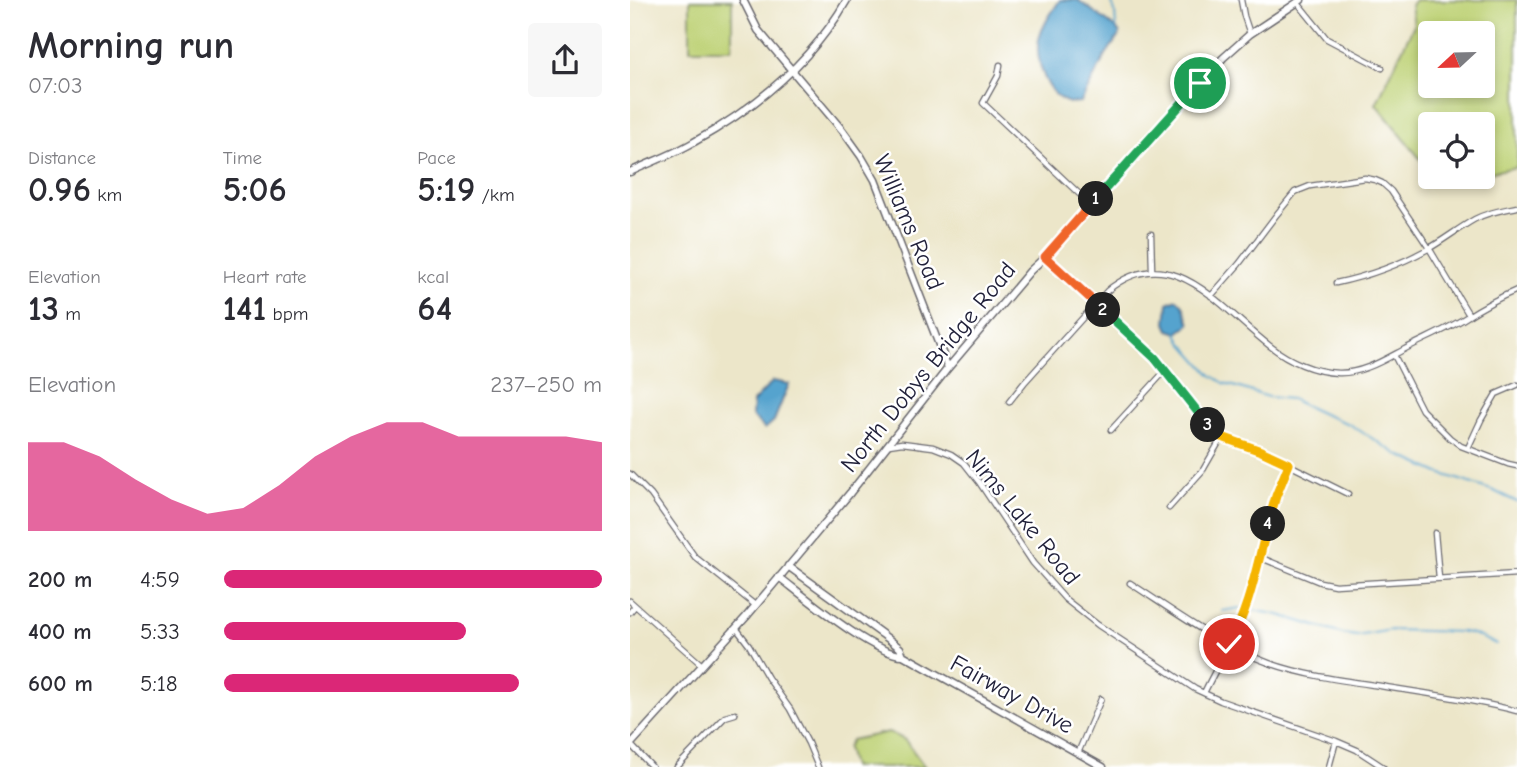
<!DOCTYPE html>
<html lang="en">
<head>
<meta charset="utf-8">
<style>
  body { margin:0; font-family:"Comic Neue",sans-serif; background:#f7f7f7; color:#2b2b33; height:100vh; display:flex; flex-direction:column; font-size:26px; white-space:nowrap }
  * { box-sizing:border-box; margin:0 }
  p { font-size:23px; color:#7c7c81 }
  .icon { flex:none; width:38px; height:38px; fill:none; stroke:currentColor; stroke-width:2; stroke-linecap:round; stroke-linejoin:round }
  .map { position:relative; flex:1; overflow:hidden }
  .side { display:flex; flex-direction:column; background:#fff; width:630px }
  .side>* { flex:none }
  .needle { width:46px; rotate:248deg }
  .controls { position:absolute; left:788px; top:21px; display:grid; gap:14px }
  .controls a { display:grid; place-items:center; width:77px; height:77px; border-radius:7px; background:#fff; box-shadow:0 4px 10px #0003; font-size:35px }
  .pin { position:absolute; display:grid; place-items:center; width:60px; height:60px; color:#fff; margin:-30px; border:4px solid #fff; border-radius:50%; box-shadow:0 2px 7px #0007 }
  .km { position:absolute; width:35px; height:35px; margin:-18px; border-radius:50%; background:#222; color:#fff; font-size:19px; line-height:35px; text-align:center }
  .round { display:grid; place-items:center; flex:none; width:74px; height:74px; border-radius:7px; background:#f7f7f7 }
  .headline { display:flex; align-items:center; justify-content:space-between; height:119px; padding:0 28px }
  h1 { font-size:38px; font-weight:700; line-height:52px }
  .figures { display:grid; grid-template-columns:repeat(3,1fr); gap:10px; height:119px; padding:7px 28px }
  .figures div { display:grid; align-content:center }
  .figures b { font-size:35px; font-weight:700 }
  .figures small { font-size:19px; font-weight:400 }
  .figures p { font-size:19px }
  .chart { height:196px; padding:14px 28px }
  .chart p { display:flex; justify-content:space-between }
  .chart svg { width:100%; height:126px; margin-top:7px; fill:#db2777; opacity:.7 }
  ul { padding:0 28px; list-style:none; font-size:23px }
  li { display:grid; grid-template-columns:112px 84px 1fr; align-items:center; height:52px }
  li i { height:18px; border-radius:9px; background:#db2777 }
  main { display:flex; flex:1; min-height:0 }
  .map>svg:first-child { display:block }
  .green { fill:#bdd174; stroke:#707a58; stroke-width:2; fill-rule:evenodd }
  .water { fill:#54a3ce; stroke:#3b6284; stroke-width:2 }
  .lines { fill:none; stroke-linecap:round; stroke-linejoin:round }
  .stream { stroke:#54a3ce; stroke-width:2 }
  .street-casing { stroke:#69676d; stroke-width:7 }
  .secondary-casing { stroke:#69676d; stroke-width:9 }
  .street { stroke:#fff; stroke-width:4.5 }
  .secondary { stroke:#fff; stroke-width:6 }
  .split-1-casing { stroke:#fff; stroke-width:14 }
  .split-2-casing { stroke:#fff; stroke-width:14 }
  .split-3-casing { stroke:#fff; stroke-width:14 }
  .split-4-casing { stroke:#fff; stroke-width:14 }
  .split-5-casing { stroke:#fff; stroke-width:14 }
  .split-1 { stroke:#22a559; stroke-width:9 }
  .split-2 { stroke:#f0652b; stroke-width:9 }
  .split-3 { stroke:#22a559; stroke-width:9 }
  .split-4 { stroke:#f5b400; stroke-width:9 }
  .split-5 { stroke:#f5b400; stroke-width:9 }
  .labels { text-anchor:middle; stroke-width:5; stroke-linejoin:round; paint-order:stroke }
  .street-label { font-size:24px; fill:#22223b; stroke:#fff }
</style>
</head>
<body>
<main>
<section class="side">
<div class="headline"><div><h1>Morning run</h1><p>07:03</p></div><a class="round"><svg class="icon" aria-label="share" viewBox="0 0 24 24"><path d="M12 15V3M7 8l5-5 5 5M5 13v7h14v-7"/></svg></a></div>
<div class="figures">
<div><p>Distance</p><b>0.96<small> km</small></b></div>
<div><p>Time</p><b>5:06</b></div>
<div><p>Pace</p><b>5:19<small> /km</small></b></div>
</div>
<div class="figures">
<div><p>Elevation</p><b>13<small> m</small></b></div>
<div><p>Heart rate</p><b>141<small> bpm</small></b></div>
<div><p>kcal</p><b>64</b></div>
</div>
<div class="chart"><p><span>Elevation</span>237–250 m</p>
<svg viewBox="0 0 160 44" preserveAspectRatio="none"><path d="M0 44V13L10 13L20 18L30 26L40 33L50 38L60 36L70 28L80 18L90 11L100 6L110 6L120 11L130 11L140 11L150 11L160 13V44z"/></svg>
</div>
<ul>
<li><b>200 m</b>4:59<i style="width:100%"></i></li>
<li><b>400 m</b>5:33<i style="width:64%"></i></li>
<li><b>600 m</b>5:18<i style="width:78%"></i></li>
</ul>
</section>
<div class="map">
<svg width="887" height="767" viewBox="0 0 887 767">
  <rect width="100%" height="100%" fill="#fff"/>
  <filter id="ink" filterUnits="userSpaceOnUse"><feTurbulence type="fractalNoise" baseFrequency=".0143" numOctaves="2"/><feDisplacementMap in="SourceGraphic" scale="14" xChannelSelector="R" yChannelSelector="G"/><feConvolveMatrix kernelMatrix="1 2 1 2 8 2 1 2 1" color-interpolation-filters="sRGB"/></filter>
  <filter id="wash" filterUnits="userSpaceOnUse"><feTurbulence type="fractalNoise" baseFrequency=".00686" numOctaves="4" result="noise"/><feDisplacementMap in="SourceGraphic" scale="28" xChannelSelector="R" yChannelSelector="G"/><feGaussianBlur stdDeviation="1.57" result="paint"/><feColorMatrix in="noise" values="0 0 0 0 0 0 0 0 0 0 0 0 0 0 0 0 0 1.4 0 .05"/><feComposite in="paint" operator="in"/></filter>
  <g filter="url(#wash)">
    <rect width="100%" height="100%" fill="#ece6c9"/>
    <path class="green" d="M60 0H102V49H60Z
      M785 0H887V167L852 174V124H800V171L746 104 784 25 781 5ZM800 33H852V86H800Z
      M259 732 275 740 295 767H222L217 748 221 740Z"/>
    <path class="water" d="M430 0H448L486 28 490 34 475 56 451 102C450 102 442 103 440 103 417 98 404 58 409 39 413 24 422 12 430 0Z
      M547 299 553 305 560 324 548 333 539 330 536 323 538 303Z
      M143 381 159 384 144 421 135 429 122 416 123 402Z"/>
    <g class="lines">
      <path class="stream" d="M481 0 485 12 486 28
        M548 333 552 342 581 375 594 383 638 397 661 399 693 414 719 424 769 455 809 473 864 491 887 502
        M623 610 649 615 713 634 727 636 761 630 833 632 843 634 866 644
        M592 611 610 608"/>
    </g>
  </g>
  <g filter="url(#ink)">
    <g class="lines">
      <defs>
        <path id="street" d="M611 0 614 16 620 34
          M667 2 697 39 752 68
          M370 65 368 76 353 103 461 205
          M521 234 522 270
          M415 257 525 358 578 425 592 437 631 451 718 494
          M706 283C739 276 769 265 798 249 814 240 829 228 845 219 858 212 873 210 887 207
          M581 296 609 264 647 214 665 192 680 186 735 178 745 180 752 183 761 191 799 248 839 315
          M764 355 792 410 820 438 831 446 878 464 887 466
          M379 402 394 383 477 291C542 237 590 308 640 346 659 361 684 372 708 373 731 374 754 360 773 350 794 339 816 330 835 318 852 307 868 298 887 290
          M481 430 535 371
          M259 445 272 443 303 447 321 454 334 463 349 482 403 563 435 599 468 625 565 689 591 701 706 741 727 750 753 767
          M838 448 851 420 866 394 887 385
          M0 474 21 495 65 557 125 605
          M539 508 573 470 592 437
          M805 533 809 578
          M629 557 690 582 705 585 887 574
          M500 583C545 612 589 645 639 663 673 675 709 680 744 685 792 693 840 699 887 711
          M0 601 72 665
          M0 612 5 606
          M106 628 119 645 138 678 160 709 178 743 188 767
          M574 693C588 664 606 636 616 605 631 558 641 510 659 464
          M1 745 22 767
          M448 753 471 699
          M47 767 95 717 105 714
          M699 767 706 741"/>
        <path id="secondary" d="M113 0 128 30 213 131 231 156 245 180 318 368
          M0 172C21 162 44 154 64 142 125 108 182 61 217 0
          M158 566 252 634 270 648 273 655
          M149 577C174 596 244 655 273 655L473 767
          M0 745 116 617 220 493 318 368 400 271 415 257 593 58 620 34 671 0"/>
      </defs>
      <use href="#street" class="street-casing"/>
      <use href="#secondary" class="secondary-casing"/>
      <use href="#street" class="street"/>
      <use href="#secondary" class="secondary"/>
    </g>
  </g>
  <g class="lines" filter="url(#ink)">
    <defs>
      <path id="split-1" d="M466 199 570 83"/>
      <path id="split-2" d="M466 199 415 257 473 310"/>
      <path id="split-3" d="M473 310 525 358 578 425"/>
      <path id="split-4" d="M578 425 592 437 631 451 659 464 646 496 638 524"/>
      <path id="split-5" d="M599 644C620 608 627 564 638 524"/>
    </defs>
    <use href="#split-1" class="split-1-casing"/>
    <use href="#split-2" class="split-2-casing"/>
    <use href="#split-3" class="split-3-casing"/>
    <use href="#split-4" class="split-4-casing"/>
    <use href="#split-5" class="split-5-casing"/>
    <use href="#split-1" class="split-1"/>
    <use href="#split-2" class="split-2"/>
    <use href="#split-3" class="split-3"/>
    <use href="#split-4" class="split-4"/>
    <use href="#split-5" class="split-5"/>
  </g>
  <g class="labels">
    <g class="street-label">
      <text transform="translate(279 222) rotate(67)" y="8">Williams Road</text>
      <text transform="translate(298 367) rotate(-51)" y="8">North Dobys Bridge Road</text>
      <text transform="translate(393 517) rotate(51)" y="8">Nims Lake Road</text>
      <text transform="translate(382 694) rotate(29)" y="8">Fairway Drive</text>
    </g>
  </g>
</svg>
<div class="controls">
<a><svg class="needle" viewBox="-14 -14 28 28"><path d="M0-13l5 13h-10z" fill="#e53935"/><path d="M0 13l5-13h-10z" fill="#7c7c81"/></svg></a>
<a><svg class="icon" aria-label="locate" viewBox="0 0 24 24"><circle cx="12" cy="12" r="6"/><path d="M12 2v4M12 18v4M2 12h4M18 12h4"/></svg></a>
</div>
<div class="pin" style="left:570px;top:83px;background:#1e9e55"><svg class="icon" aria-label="arrive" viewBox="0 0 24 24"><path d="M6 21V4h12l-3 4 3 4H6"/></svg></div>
<div class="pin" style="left:599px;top:644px;background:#d93025"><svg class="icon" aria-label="check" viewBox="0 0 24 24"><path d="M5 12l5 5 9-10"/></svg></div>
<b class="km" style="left:466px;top:199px">1</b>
<b class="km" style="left:473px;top:310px">2</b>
<b class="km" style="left:578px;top:425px">3</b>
<b class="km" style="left:638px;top:524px">4</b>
</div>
</main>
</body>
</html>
